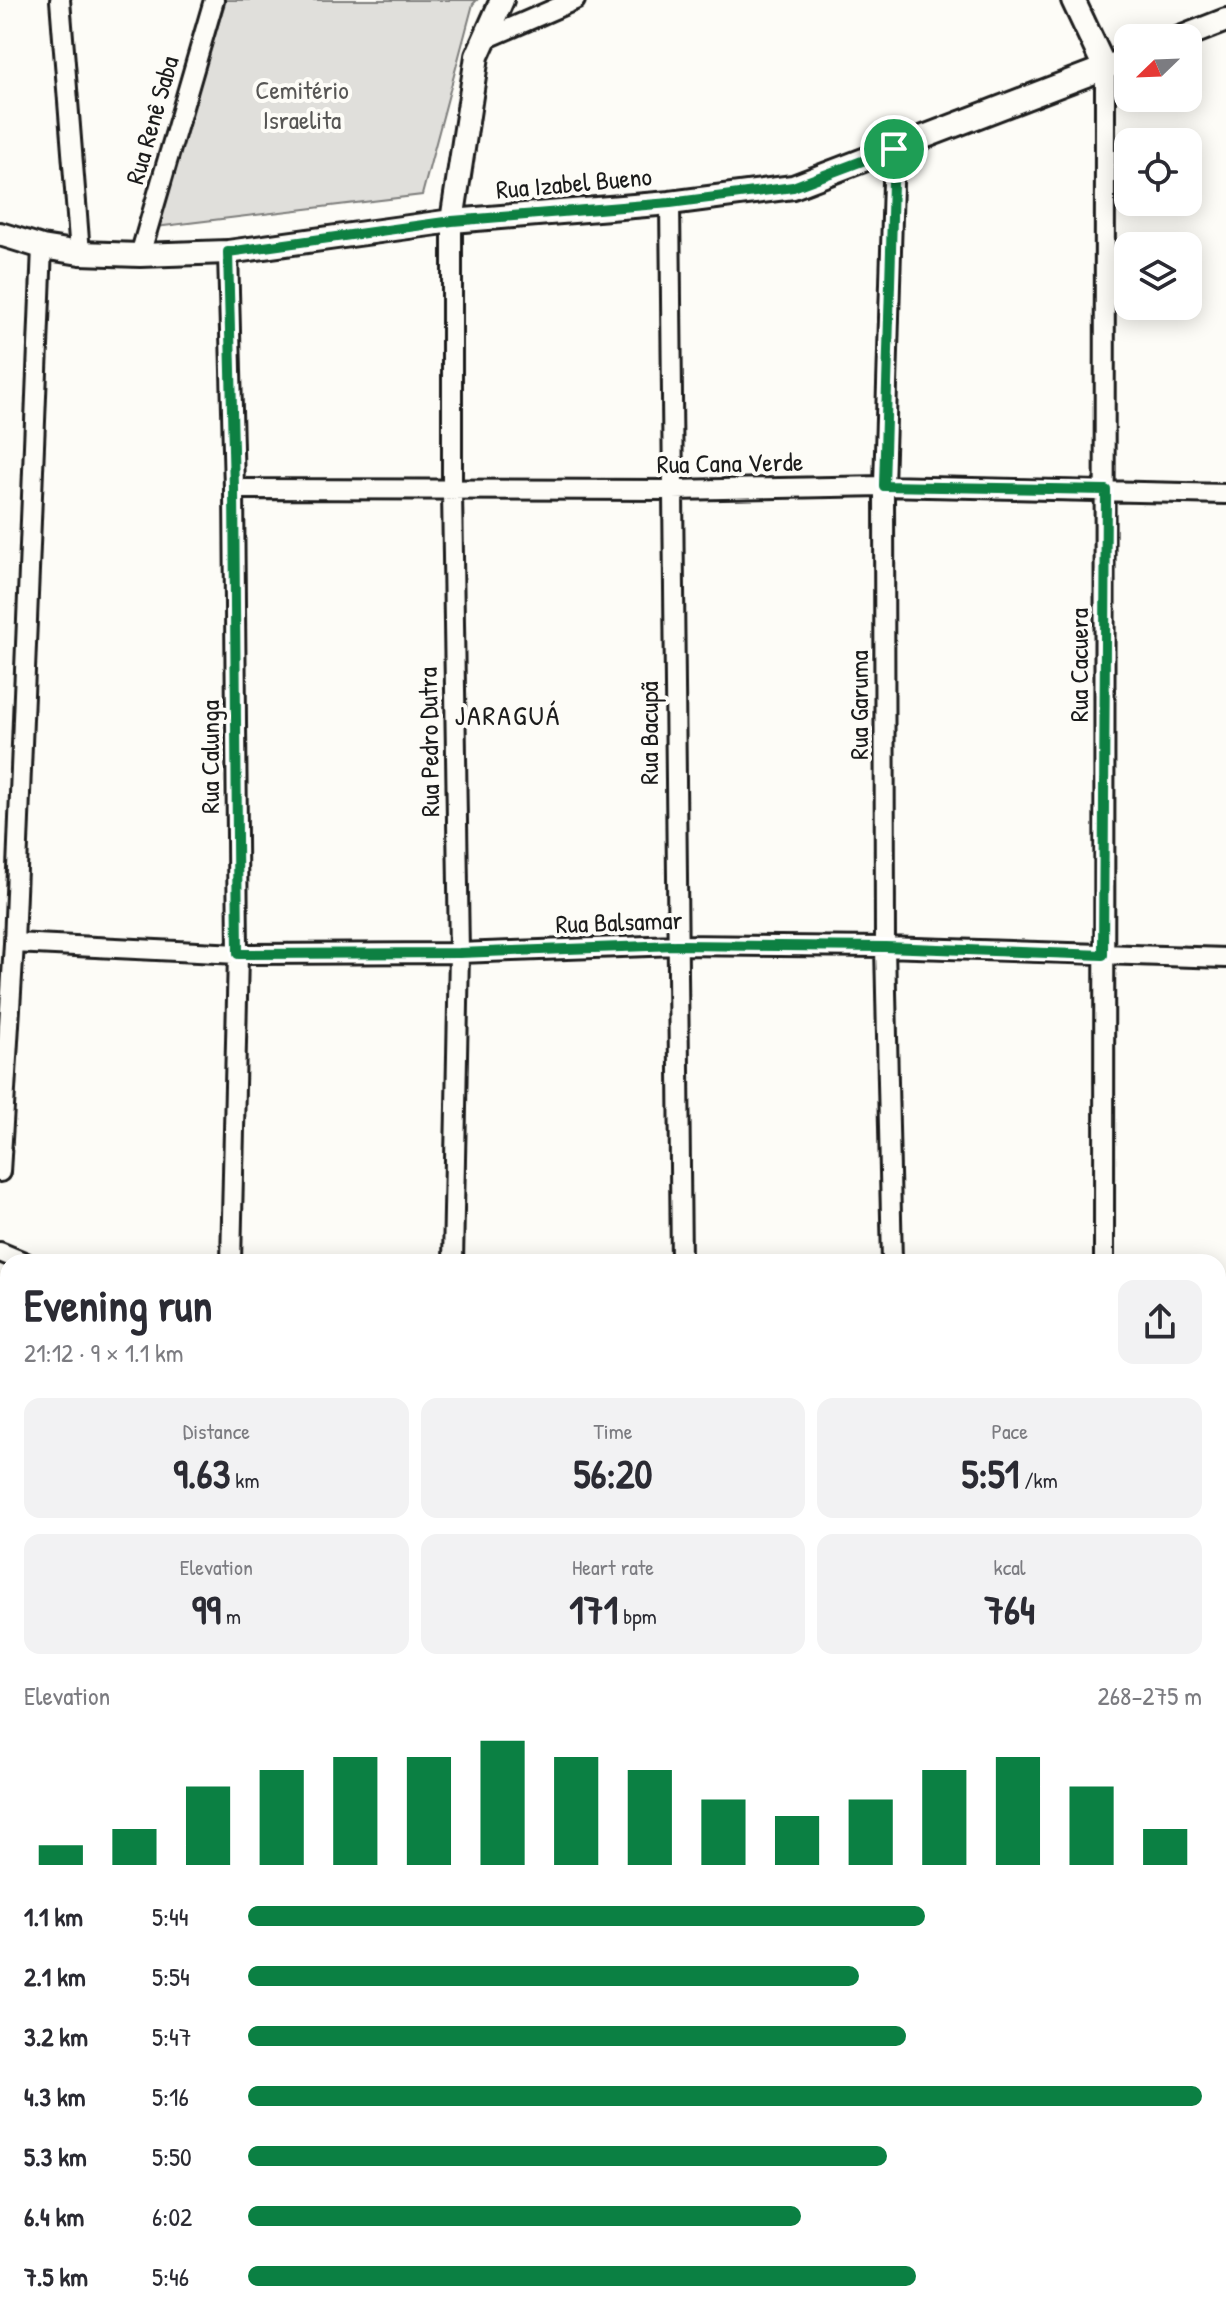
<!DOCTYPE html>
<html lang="en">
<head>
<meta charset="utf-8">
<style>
  body { margin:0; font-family:"Patrick Hand",sans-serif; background:#f2f2f3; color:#2b2b33; height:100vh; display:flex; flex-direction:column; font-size:30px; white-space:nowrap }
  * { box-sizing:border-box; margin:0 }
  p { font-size:26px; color:#7c7c81 }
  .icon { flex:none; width:44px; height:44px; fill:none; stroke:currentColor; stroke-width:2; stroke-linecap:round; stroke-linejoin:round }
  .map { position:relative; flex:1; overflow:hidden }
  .sheet { position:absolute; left:0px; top:1254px; width:1226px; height:1070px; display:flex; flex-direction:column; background:#fff; border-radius:24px 24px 0 0; box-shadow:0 4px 20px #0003 }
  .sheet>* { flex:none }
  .needle { width:52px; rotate:247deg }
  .buttons { position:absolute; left:1114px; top:24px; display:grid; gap:16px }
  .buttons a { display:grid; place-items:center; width:88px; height:88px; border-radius:16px; background:#fff; box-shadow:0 4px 20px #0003; font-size:40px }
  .pin { position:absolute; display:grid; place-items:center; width:68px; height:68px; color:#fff; margin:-34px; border:4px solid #fff; border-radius:50%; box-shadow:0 2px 8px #0007 }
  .round { display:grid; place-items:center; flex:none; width:84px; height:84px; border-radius:16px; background:#f2f2f3 }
  .summary { display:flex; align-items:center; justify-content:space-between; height:136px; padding:0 24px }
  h1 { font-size:44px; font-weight:700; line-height:60px }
  .metrics { display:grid; grid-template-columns:repeat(3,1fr); gap:12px; height:136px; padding:8px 24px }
  .metrics div { display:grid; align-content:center; border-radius:16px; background:#f2f2f3; text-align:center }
  .metrics b { font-size:40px; font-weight:700 }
  .metrics small { font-size:22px; font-weight:400 }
  .metrics p { font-size:22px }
  .chart { height:224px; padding:16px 24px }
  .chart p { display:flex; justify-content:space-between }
  .chart svg { width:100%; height:144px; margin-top:8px; stroke:#0b8043; stroke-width:6 }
  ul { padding:0 24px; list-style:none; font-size:26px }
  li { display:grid; grid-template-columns:128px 96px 1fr; align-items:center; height:60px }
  li i { height:20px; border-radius:10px; background:#0b8043 }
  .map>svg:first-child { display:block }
  .green { fill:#e0dfdb; stroke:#7e7e7c; stroke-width:2 }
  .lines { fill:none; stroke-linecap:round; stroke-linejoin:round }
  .service-casing { stroke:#1c1c1c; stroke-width:15 }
  .minor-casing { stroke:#1c1c1c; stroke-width:24 }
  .tertiary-casing { stroke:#1c1c1c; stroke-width:28 }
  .service { stroke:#fdfcf7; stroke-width:9 }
  .minor { stroke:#fdfcf7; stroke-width:18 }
  .tertiary { stroke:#fdfcf7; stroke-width:22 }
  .wall { fill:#afafac; stroke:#1c1c1c; stroke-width:2 }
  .shaded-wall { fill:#8f8e8c; stroke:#1c1c1c; stroke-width:2 }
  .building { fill:#cccbc8; stroke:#1c1c1c; stroke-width:2 }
  .route-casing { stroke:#fff; stroke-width:16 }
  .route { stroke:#0b8043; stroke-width:10 }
  .labels { text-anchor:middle; stroke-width:8; stroke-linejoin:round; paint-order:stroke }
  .park-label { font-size:26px; fill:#575655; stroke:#fdfcf7 }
  .street-label { font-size:26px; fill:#1c1c1c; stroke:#fdfcf7 }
  .neighbourhood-label { font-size:28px; letter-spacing:2px; fill:#1c1c1c; stroke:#fdfcf7 }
</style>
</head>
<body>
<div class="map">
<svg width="1226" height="2323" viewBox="0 0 1226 2323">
  <rect width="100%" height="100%" fill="#fdfcf7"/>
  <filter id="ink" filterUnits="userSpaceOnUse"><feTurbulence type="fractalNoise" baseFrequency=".0125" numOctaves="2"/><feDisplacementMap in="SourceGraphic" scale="16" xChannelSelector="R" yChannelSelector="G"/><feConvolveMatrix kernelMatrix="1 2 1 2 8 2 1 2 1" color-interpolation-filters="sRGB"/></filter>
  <g filter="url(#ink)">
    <path class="green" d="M226 0H477L473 4 422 195 155 227Z"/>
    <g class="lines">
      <defs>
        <path id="service" d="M217 2316 221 2323"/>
        <path id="minor" d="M60 0 80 253
          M483 40 575 0
          M670 203 681 1262
          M452 221V491L459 953 453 1262
          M228 252 234 489 238 954 231 1262
          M140 255 214 0
          M234 489 673 490 884 486 1226 494
          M14 943 238 954 459 953 676 945 885 947 1226 958
          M0 1172 14 943 42 247
          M0 1252 24 1262
          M892 1262 885 947 884 486 894 149
          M1104 1262 1105 68
          M0 1373 8 1376
          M1218 1402H1224
          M8 2063V2087
          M70 2316 72 2323
          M827 2323 828 2316
          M1205 2323V2316"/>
        <path id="tertiary" d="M1073 0 1105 68
          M1180 38 1226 20
          M452 221 477 56 502 0
          M0 234 42 247 80 253 140 255 228 252 452 221 670 203 793 187 1128 59
          M0 1557 8 1563
          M1218 2306 1226 2309
          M419 2316 428 2323
          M174 2323 189 2316"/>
      </defs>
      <use href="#service" class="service-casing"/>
      <use href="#minor" class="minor-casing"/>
      <use href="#tertiary" class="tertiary-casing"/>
      <use href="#service" class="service"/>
      <use href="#minor" class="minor"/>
      <use href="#tertiary" class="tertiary"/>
    </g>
    <path class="wall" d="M88 2316H159L145 2323H90Z
      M626 2316H744L741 2323H623Z"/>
    <path class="shaded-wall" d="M145 2316H159L145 2323H131Z"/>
    <path class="building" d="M98 2316H145L131 2323H100Z
      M631 2316H744L741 2323H628Z"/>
  </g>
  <g class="lines" filter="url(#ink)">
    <defs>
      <path id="route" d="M894 149 884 486 1106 490 1103 955 885 947 676 945 459 953 238 954 234 489 228 252 452 221 670 203 793 187Z"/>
    </defs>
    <use href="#route" class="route-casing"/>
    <use href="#route" class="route"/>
  </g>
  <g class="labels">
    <g class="park-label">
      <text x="302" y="99">Cemitério<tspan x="302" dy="30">Israelita</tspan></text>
    </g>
    <g class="street-label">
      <text transform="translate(152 120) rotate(-74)" y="9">Rua Renê Saba</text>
      <text transform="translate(574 183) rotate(-5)" y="9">Rua Izabel Bueno</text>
      <text transform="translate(730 463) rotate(-1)" y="9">Rua Cana Verde</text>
      <text transform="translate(1079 665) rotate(-90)" y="9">Rua Cacuera</text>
      <text transform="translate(859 705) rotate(-90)" y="9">Rua Garuma</text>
      <text transform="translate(649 733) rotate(-90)" y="9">Rua Bacupã</text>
      <text transform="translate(429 742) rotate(-91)" y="9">Rua Pedro Dutra</text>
      <text transform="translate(210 757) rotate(-90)" y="9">Rua Calunga</text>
      <text transform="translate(619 922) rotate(-2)" y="9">Rua Balsamar</text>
    </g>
    <g class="neighbourhood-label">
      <text x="508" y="725">JARAGUÁ</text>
    </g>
  </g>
</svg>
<div class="buttons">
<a><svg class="needle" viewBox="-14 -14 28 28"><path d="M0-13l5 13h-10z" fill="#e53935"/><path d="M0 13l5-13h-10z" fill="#7c7c81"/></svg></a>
<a><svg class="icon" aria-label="locate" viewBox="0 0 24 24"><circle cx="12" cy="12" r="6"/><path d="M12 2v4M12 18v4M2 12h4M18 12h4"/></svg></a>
<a><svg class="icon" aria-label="layers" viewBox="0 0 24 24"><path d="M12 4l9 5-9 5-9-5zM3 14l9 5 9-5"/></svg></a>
</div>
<div class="pin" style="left:894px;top:149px;background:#1e9e55"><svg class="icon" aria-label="arrive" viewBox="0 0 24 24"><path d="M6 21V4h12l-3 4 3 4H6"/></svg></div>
<section class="sheet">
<div class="summary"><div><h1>Evening run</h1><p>21:12 · 9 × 1.1 km</p></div><a class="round"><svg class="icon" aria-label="share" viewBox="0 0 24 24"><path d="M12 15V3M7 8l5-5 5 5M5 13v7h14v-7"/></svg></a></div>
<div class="metrics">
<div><p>Distance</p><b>9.63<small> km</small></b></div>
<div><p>Time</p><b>56:20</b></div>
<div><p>Pace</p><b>5:51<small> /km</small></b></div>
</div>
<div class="metrics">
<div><p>Elevation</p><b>99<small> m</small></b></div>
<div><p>Heart rate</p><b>171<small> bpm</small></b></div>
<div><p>kcal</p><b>764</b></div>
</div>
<div class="chart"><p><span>Elevation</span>268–275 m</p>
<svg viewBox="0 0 160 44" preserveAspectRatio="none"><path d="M5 44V38M15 44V33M25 44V20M35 44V15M45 44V11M55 44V11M65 44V6M75 44V11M85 44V15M95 44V24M105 44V29M115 44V24M125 44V15M135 44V11M145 44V20M155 44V33"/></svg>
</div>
<ul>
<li><b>1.1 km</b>5:44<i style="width:71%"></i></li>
<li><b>2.1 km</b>5:54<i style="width:64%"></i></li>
<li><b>3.2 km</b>5:47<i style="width:69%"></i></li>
<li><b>4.3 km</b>5:16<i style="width:100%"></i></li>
<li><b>5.3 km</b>5:50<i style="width:67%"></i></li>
<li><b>6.4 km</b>6:02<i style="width:58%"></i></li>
<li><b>7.5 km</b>5:46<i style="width:70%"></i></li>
</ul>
</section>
</div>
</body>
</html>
